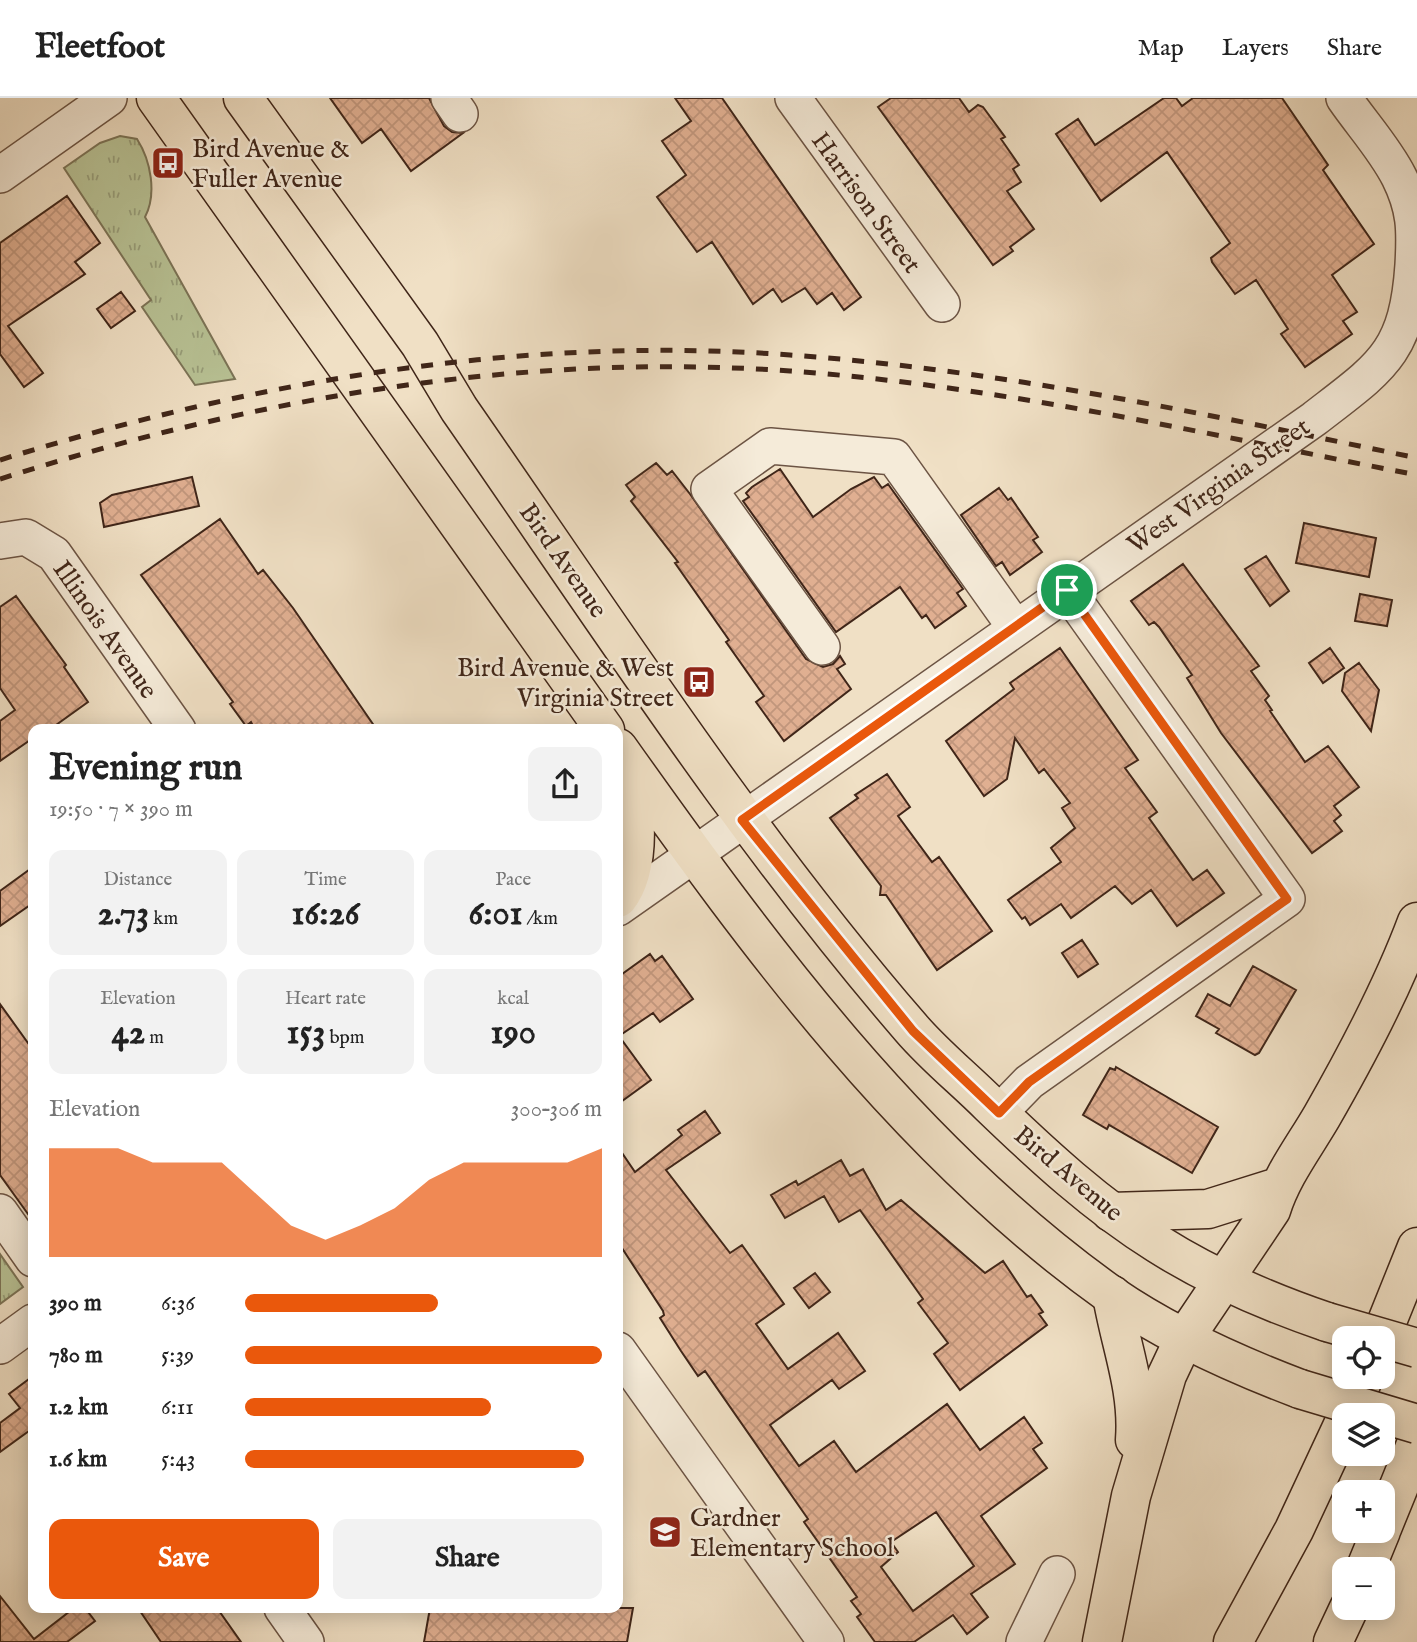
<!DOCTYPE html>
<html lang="en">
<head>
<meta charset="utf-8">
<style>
  body { margin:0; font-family:"IM FELL English",serif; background:#f2f2f2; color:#222; height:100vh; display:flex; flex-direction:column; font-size:26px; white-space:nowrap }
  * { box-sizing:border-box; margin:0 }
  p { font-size:23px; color:#767676 }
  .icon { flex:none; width:38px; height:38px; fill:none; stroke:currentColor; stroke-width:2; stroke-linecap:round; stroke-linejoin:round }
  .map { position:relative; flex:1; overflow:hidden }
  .drawer { position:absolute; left:28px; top:626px; width:595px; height:889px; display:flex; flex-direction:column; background:#fff; border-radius:14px; box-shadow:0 4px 18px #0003 }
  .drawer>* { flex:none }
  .fabs { position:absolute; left:1332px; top:1228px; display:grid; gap:14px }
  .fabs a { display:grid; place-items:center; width:63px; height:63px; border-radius:14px; background:#fff; box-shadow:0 4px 18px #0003; font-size:35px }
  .pin { position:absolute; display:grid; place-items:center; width:60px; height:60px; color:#fff; margin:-30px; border:4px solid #fff; border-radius:50%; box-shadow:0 2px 7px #0007 }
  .round { display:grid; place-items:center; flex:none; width:74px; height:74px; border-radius:14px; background:#f2f2f2 }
  .summary { display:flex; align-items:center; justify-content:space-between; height:119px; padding:0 21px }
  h1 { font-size:38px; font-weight:800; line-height:52px }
  .stats { display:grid; grid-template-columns:repeat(3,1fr); gap:10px; height:119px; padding:7px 21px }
  .stats div { display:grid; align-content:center; border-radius:14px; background:#f2f2f2; text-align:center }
  .stats b { font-size:35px; font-weight:800 }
  .stats small { font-size:19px; font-weight:400 }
  .stats p { font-size:19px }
  .chart { height:196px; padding:14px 21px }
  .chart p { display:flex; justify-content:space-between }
  .chart svg { width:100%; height:126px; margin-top:7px; fill:#ea580c; opacity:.7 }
  .cta { display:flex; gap:14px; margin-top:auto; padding:14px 21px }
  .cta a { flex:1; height:80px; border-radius:14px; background:#ea580c; color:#fff; font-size:28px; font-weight:800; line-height:80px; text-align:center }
  .cta a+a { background:#f2f2f2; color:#222 }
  ul { padding:0 21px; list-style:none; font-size:23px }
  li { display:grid; grid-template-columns:112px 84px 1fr; align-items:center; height:52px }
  li i { height:18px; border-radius:9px; background:#ea580c }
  header { display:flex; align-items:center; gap:42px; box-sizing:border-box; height:98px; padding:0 35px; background:#fff; border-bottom:2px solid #e0e0e0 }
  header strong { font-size:33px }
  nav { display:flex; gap:38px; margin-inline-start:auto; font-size:24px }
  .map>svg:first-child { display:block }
  .grass { fill:url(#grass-tufts); stroke:#7c7457; stroke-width:2 }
  .building { fill:url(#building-cross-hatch); stroke:#402619; stroke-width:2; fill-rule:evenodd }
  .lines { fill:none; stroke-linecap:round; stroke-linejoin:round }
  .minor-casing { stroke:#6c5444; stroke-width:38 }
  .major-casing { stroke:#402619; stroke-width:41 }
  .highway-casing { stroke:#402619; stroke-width:41 }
  .minor { stroke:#f5ebd9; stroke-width:35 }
  .major { stroke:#f0e0c5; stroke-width:38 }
  .highway { stroke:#f0e0c5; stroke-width:38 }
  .rail { stroke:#402619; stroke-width:5; stroke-dasharray:12 12; stroke-linecap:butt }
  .major-bridge-casing { stroke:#402619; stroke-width:41; stroke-linecap:butt }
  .major-bridge { stroke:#f0e0c5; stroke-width:38 }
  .route-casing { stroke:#fff; stroke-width:14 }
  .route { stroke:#ea580c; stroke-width:9 }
  .labels { text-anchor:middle; stroke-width:5; stroke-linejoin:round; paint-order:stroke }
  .poi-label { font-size:26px; fill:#402619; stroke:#f5ebd9; text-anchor:start }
  .street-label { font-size:26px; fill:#402619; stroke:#f5ebd9 }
</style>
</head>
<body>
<header>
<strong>Fleetfoot</strong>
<nav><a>Map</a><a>Layers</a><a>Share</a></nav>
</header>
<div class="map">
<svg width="1417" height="1544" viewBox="0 0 1417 1544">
  <defs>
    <pattern id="grass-tufts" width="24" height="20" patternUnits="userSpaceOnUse" patternTransform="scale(1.75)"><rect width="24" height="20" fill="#b8c295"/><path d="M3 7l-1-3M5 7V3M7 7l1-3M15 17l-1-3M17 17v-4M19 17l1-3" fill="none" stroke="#979d79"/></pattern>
    <pattern id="building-cross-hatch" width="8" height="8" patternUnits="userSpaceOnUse" patternTransform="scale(1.75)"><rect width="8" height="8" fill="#e0af91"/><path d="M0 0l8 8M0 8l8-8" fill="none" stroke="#c1967c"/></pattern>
  </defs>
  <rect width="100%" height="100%" fill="#f0e0c5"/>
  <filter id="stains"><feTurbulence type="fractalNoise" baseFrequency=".00286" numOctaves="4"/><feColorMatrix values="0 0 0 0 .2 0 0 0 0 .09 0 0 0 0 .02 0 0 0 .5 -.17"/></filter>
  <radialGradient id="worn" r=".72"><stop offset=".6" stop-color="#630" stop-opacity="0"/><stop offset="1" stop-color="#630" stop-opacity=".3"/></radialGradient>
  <path class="grass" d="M120 38 137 41C151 63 157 96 145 119L235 281 195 287 142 209 151 202 64 70 100 45Z
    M0 1156 23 1189 0 1206Z"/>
  <path class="building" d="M330 0H429L444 28 452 34 463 35 411 73 381 31 362 45Z
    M675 0H722L861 199 844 212 832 195 817 206 805 190 782 204 773 191 753 206 712 144 697 154 657 99 686 77 662 43 691 23Z
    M891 0H959L969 14 978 7 983 9 1005 39 1001 41 1019 67 1013 71 1021 84 1007 93 1034 131 1010 149 1013 153 993 167 878 9Z
    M1164 0H1176L1182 8 1193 0H1282L1328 67 1323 72 1374 146 1332 177 1357 214 1343 223 1352 236 1305 269 1281 236 1288 231 1256 182 1235 196 1212 164 1211 160 1230 145 1167 54 1101 103 1056 36 1078 21 1095 47Z
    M67 98 100 145 75 164 85 176 8 228 43 275 24 289 0 256V145Z
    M121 194 135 213 111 230 97 211Z
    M656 365 667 377 672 373 690 396 806 561 823 569 833 566 840 558 845 566 837 571 851 591 784 643 756 604 764 598 726 544 729 542 675 465 678 464 631 403 635 399 626 387Z
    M780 371 813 419 851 391 874 379 882 390 888 386 963 491 957 495 966 508 935 530 926 517 922 520 900 489 836 534 743 403 749 399 746 395 752 389Z
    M192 379 199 408 104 429 100 405 112 397Z
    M999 390 1008 402 1011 400 1038 439 1033 442 1042 454 1010 477 1002 464 996 468 961 417Z
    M220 421 258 476 263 472 293 510 377 632H255L251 624 246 628 230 606 233 604 141 477Z
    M1304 425 1376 440 1369 479 1296 465Z
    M1266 458 1289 493 1270 508 1245 471Z
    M1183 466 1259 568 1251 573 1269 598 1265 602 1272 612 1270 613 1305 664 1328 648 1359 689 1334 708 1341 717 1334 723 1342 733 1312 755 1221 635 1187 580 1192 577 1159 529 1154 524 1149 527 1131 503Z
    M1360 496 1392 502 1387 528 1355 523Z
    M16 498 66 567 64 569 88 604 49 632H33V640L0 663V623L15 612 0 590V509Z
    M1060 550 1138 662 1125 670 1157 714 1149 720 1193 782 1207 772 1224 795 1177 828 1151 792 1132 806 1115 788 1071 820 1061 806 1030 827 1025 819 1022 821 1008 802 1061 764 1051 750 1075 730 1062 710 1070 705 1044 671 1039 675 1015 640 1007 681 984 698 946 643 1014 591 1010 585Z
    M1330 550 1344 570 1323 585 1309 565Z
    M1359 565 1379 592 1371 633 1342 593 1345 575Z
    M887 676 910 709 898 718 932 764 939 759 992 833 937 872 886 797H880L881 788 830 720 858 700 855 697Z
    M33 769V805L0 828V793Z
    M1082 842 1098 866 1078 879 1062 855Z
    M650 856 655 863 662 858 693 901 660 924 653 915 619 938 651 982 618 1006V879Z
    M1253 868 1296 892 1259 955 1255 957 1216 935 1219 931 1196 918 1208 896 1230 908Z
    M0 906 33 952V1123L0 1077Z
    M1116 969 1218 1029 1192 1075 1109 1027 1107 1031 1083 1017 1110 970 1115 972Z
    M705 1013 720 1035 666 1072 730 1155 742 1147 784 1206 756 1226 788 1271 838 1235 865 1273 839 1291 832 1282 770 1327 799 1368 834 1343 856 1374 947 1306 980 1352 1024 1319 1042 1345 1033 1351 1047 1370 981 1418 1015 1466 971 1496 988 1519 967 1536 953 1517 914 1544H875L857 1519 861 1516 851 1503 857 1499 804 1424 808 1421 705 1273 698 1278 681 1253 660 1220 664 1217 663 1213 618 1144V1049L635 1074 682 1037 678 1032ZM936 1414 974 1468 913 1513 881 1469 898 1454 891 1444Z
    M841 1062 850 1078 863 1071 886 1112 901 1102 985 1175 1003 1163 1027 1199 1031 1197 1043 1214 1039 1216 1047 1227 960 1292 934 1256 948 1245 918 1205 923 1201 860 1112 839 1124 824 1098 785 1120 771 1097 796 1083 798 1087Z
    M815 1175 830 1194 809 1210 794 1190Z
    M33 1278V1330L0 1354V1325L20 1310 9 1296Z
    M0 1498 34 1541 74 1510H85L95 1523 67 1544H0Z
    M138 1510H217L241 1544H161Z
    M430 1510H633L627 1544H424Z"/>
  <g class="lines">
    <defs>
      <path id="minor" d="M449 0 460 16
        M793 0 942 206
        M0 77 109 0
        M0 443 26 439 54 456 178 632
        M822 549 709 391 770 348 894 359 1015 529
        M618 810 1314 321C1381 269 1407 256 1413 167 1415 132 1415 111 1399 79 1385 51 1361 25 1344 0
        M999 1015 1029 984 1287 801 1067 492
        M0 1114 33 1161
        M0 1248 33 1224
        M618 1252 826 1544
        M282 1510 306 1544
        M1024 1544 1057 1476"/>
      <path id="major" d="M156 0 605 632
        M243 0 420 246 459 311C605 521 744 737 911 930 935 958 964 981 990 1007 1043 1058 1096 1107 1158 1146 1212 1180 1268 1204 1327 1224
        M618 650C760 850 909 1053 1111 1197 1169 1237 1234 1266 1300 1291
        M618 800C643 768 635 706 627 669"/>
      <path id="highway" d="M1111 1114 1208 1111 1278 1089
        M1112 1197C1120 1246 1139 1291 1135 1342
        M1380 1241 1417 1149
        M1347 1318 1364 1279
        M1382 1430 1417 1344
        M1365 1472 1381 1433
        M1102 1544 1131 1398 1167 1277 1184 1241 1271 1112C1282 1077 1304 1049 1322 1018 1358 955 1392 891 1417 824
        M1233 1544 1294 1432 1344 1325
        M1333 1544 1349 1510"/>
    </defs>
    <use href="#minor" class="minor-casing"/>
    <use href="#major" class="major-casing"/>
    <use href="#highway" class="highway-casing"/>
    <use href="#minor" class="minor"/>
    <use href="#major" class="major"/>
    <use href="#highway" class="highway"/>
    <path class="rail" d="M0 362C255 283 522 237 790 257 1002 272 1210 317 1417 360
      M0 381C254 300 522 254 790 273 1002 288 1209 337 1417 377"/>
    <defs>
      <path id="major-bridge" d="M1327 1224 1417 1250
        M1300 1291 1417 1326"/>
    </defs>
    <use href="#major-bridge" class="major-bridge-casing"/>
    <use href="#major-bridge" class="major-bridge"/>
  </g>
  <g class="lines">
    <defs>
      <path id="route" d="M1067 492 1287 801 1029 984 999 1015 913 933 742 722Z"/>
    </defs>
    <use href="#route" class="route-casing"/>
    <use href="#route" class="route"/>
  </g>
  <defs>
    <symbol id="bus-square" viewBox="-11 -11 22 22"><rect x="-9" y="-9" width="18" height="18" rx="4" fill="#8f2418" stroke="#f5ebd9"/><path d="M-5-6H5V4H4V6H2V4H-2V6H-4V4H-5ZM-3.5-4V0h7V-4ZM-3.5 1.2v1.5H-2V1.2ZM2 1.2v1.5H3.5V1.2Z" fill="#fff"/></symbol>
    <symbol id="school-square" viewBox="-11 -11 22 22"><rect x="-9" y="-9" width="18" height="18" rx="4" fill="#8f2418" stroke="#f5ebd9"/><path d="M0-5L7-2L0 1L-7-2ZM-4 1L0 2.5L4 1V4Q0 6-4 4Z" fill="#fff"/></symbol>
  </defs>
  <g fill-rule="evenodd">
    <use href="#bus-square" x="149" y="46" width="38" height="38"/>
    <use href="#bus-square" x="680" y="565" width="38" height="38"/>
    <use href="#school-square" x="646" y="1415" width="38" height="38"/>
  </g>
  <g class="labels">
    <g class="poi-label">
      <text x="192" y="59">Bird Avenue &amp;<tspan x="192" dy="30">Fuller Avenue</tspan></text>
      <text x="674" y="578" text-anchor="end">Bird Avenue &amp; West<tspan x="674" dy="30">Virginia Street</tspan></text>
      <text x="690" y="1428">Gardner<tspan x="690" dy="30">Elementary School</tspan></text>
    </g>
    <g class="street-label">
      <text transform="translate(867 104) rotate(54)" y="9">Harrison Street</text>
      <text transform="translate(1218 387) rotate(-35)" y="9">West Virginia Street</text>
      <text transform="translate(564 462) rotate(55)" y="9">Bird Avenue</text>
      <text transform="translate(106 531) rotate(55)" y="9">Illinois Avenue</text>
      <text transform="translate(1069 1075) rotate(40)" y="9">Bird Avenue</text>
    </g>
  </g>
  <rect width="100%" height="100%" filter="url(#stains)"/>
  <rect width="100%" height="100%" fill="url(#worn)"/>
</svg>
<div class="fabs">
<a><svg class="icon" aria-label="locate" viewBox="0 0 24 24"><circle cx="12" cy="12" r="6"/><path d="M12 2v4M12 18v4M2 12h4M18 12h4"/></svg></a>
<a><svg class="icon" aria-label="layers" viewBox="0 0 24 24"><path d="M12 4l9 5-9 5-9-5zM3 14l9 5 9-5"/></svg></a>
<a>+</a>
<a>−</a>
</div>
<div class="pin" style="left:1067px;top:492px;background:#1e9e55"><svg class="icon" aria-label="arrive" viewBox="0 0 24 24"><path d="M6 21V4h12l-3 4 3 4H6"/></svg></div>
<section class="drawer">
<div class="summary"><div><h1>Evening run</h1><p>19:50 · 7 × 390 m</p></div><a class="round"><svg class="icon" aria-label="share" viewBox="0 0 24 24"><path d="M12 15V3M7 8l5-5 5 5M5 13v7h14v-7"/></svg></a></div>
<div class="stats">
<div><p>Distance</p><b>2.73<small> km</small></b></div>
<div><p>Time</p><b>16:26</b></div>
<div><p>Pace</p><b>6:01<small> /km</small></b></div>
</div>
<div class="stats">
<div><p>Elevation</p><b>42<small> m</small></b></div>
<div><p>Heart rate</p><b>153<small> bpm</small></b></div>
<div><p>kcal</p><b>190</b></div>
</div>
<div class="chart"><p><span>Elevation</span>300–306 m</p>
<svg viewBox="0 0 160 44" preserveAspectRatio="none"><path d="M0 44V6L10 6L20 6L30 11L40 11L50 11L60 22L70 33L80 38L90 33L100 27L110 17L120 11L130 11L140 11L150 11L160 6V44z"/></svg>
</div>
<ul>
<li><b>390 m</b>6:36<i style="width:54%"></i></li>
<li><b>780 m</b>5:39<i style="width:100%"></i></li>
<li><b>1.2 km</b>6:11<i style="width:69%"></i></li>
<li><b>1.6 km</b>5:43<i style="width:95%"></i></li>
</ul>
<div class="cta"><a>Save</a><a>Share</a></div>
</section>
</div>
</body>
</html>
